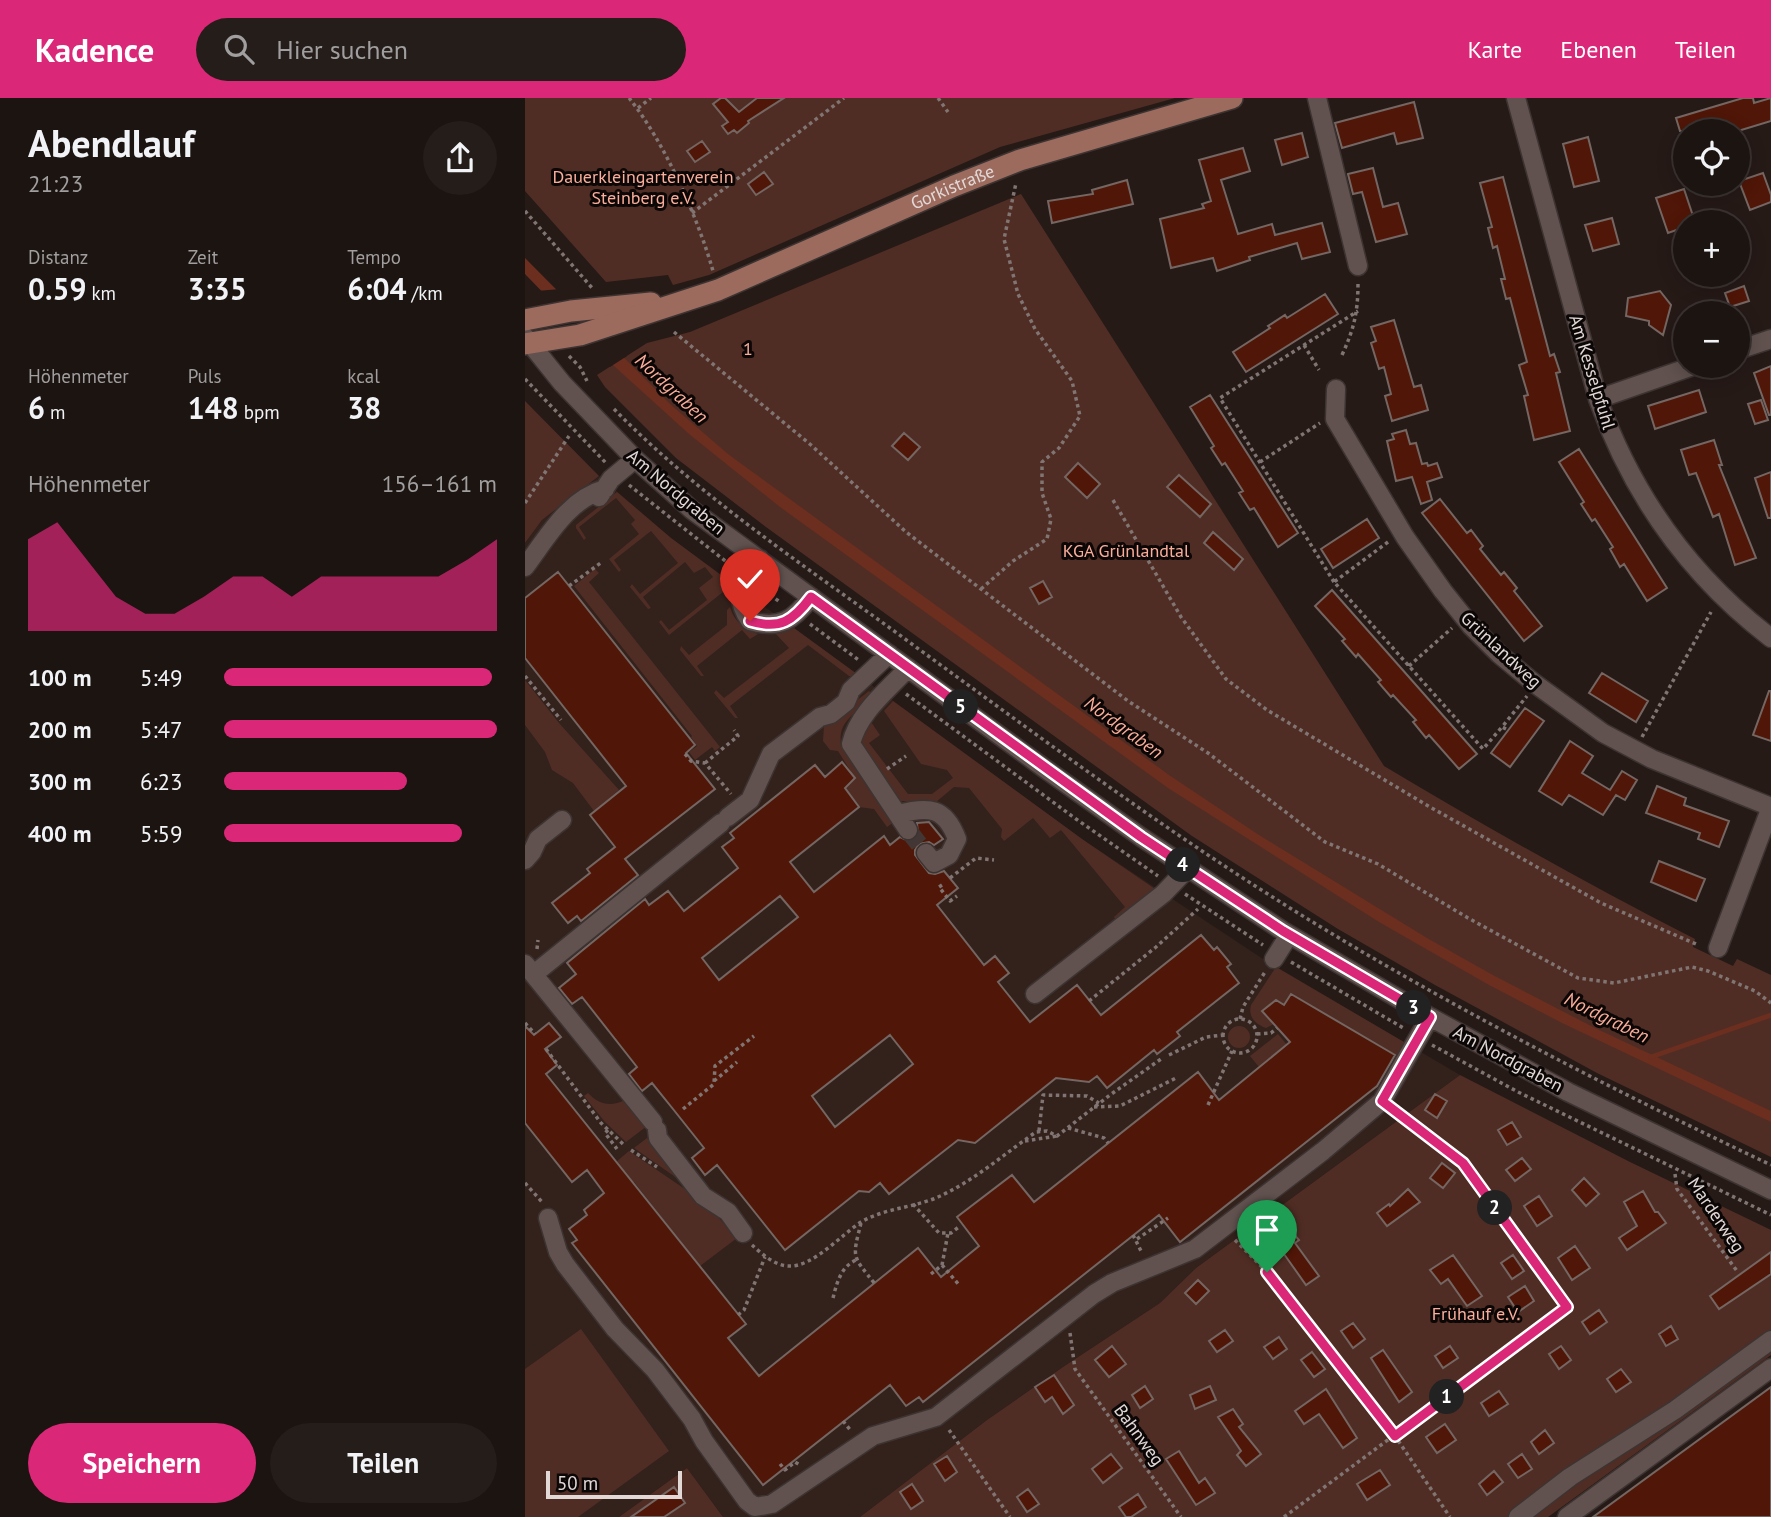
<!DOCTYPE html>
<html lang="de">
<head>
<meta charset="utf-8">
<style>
  body { margin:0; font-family:"PT Sans",sans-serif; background:#251d1a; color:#f1f3f6; height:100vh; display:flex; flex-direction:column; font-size:26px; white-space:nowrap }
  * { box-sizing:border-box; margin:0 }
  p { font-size:23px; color:#a09e9f }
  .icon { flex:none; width:38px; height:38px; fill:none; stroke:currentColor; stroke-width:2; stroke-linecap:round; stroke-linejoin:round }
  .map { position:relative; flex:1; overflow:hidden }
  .panel { display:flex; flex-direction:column; background:#1c1411; width:525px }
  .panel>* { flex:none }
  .buttons { position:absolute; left:1148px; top:21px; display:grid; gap:14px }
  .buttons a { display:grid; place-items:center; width:77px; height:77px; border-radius:50%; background:#1c1411; box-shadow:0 4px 18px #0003,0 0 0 2px #3a3331; font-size:35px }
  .scale { position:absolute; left:21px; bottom:18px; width:136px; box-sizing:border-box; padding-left:7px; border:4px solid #e2d9d7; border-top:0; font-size:19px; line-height:24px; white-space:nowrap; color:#e2d9d7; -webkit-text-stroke:5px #0b0706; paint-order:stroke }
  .pin { position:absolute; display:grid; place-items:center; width:60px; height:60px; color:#fff; margin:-72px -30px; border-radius:50% 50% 50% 0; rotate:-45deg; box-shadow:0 0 7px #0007 }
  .pin .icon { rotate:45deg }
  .km { position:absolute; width:35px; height:35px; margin:-18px; border-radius:50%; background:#222; color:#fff; font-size:19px; line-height:35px; text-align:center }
  .round { display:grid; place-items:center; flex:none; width:74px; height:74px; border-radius:37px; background:#251d1a }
  .overview { display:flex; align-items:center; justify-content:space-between; height:119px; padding:0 28px }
  h1 { font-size:38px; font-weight:700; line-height:52px }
  .figures { display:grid; grid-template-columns:repeat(3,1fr); gap:10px; height:119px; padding:7px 28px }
  .figures div { display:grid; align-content:center }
  .figures b { font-size:30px; font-weight:700 }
  .figures small { font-size:19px; font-weight:400 }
  .figures p { font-size:19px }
  .chart { height:196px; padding:14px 28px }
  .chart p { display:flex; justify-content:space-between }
  .chart svg { width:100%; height:126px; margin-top:7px; fill:#db2777; opacity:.7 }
  .action { display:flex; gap:14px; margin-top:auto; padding:14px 28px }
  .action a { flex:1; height:80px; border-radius:42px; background:#db2777; color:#fff; font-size:28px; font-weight:700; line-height:80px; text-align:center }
  .action a+a { background:#251d1a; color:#f1f3f6 }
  ul { padding:0 28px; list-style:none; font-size:23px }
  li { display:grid; grid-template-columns:112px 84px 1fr; align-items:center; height:52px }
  li i { height:18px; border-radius:9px; background:#db2777 }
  header { display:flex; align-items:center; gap:42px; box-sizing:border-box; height:98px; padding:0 35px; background:#db2777; color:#fff }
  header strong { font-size:33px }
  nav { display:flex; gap:38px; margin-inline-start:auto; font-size:24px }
  .search { width:490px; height:63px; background:#251d1a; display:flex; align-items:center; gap:18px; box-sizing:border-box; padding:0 24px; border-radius:38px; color:#a09e9f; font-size:26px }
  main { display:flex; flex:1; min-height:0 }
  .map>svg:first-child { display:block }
  .built { fill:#33211c }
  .green { fill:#502d24 }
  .water { fill:#6b2e1f }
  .pier { fill:#261a17 }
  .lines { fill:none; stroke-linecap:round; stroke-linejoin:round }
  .stream { stroke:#6b2e1f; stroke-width:5 }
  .building { fill:#501607; stroke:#746662; stroke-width:2; fill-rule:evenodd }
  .minor-tunnel { stroke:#423734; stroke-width:18; stroke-dasharray:18 9; stroke-linecap:butt }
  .minor-casing { stroke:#3d3432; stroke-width:21 }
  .major-casing { stroke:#3d3432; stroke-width:24 }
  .path { stroke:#807573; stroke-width:3.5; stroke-dasharray:3.5 3.5; stroke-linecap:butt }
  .minor { stroke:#61524f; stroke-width:18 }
  .major { stroke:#9c6b5e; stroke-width:21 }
  .route-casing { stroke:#fff; stroke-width:14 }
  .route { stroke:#db2777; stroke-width:9 }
  .labels { text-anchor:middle; stroke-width:6; stroke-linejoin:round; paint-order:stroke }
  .park-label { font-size:18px; fill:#fcae9a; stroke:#0b0706 }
  .street-label { font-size:18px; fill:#e2d9d7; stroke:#0b0706 }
  .water-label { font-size:19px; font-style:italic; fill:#fbad98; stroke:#0b0706 }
</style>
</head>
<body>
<header>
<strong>Kadence</strong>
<div class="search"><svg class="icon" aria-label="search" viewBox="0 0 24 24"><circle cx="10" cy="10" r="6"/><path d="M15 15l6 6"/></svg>Hier suchen</div>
<nav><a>Karte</a><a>Ebenen</a><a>Teilen</a></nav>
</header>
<main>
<section class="panel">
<div class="overview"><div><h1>Abendlauf</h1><p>21:23</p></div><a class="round"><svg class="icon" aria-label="share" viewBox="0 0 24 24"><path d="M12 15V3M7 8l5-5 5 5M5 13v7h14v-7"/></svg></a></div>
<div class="figures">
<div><p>Distanz</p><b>0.59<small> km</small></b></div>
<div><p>Zeit</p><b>3:35</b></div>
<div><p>Tempo</p><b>6:04<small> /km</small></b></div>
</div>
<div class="figures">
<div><p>Höhenmeter</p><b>6<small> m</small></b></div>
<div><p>Puls</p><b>148<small> bpm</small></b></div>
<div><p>kcal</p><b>38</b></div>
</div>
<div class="chart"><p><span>Höhenmeter</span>156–161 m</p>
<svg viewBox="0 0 160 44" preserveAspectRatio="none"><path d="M0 44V12L10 6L20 19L30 32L40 38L50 38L60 32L70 25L80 25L90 32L100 25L110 25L120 25L130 25L140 25L150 19L160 12V44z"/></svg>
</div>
<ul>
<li><b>100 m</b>5:49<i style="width:98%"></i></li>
<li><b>200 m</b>5:47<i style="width:100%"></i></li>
<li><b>300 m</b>6:23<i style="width:67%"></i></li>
<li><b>400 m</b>5:59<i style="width:87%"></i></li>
</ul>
<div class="action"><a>Speichern</a><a>Teilen</a></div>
</section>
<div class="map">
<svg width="1246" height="1419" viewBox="0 0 1246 1419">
  <rect width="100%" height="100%" fill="#261a17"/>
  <path class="built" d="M74 378 146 440 557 741 738 861 935 977 671 1170 635 1205 538 1269 462 1322 335 1419H198L162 1370 94 1419H0V445L17 422Z"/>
  <path class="green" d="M0 0H650L475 49 184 177 148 187 143 177 81 184 0 93Z
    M496 96 859 668C961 729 1064 787 1170 841L1168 849 1208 868 1212 861 1246 877V1059L1072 975 910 887 813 831 667 738 241 429 151 360 80 289 72 277 122 245 165 234Z
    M0 303 74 378 17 422 0 445Z
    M92 394 146 440 208 486 144 537 134 524 136 522 144 532 182 502 174 490 188 479 180 469 169 475 160 464 118 499 126 510 123 511 105 489 107 486 115 496 153 465 126 433 89 462 96 472 94 474 84 461 114 436 106 426 110 422 91 400 54 429 61 440 59 442 51 430V427Z
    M70 471 74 475 64 484 195 649 190 653 187 649 170 662 164 654 172 648 166 639 167 638 49 488Z
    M205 509C209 523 219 531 233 536L225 541 217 532 172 568 179 578H176L155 552 156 548 164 557 202 527V512Z
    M269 530 332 576 329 579 324 578 283 547 205 608 213 620H210L189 595 191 592 199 600 264 550 250 535Z
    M0 582 34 625 94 692 69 713 48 685 27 672 20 654 0 627Z
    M344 593 347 596C336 615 312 620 316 646L369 724 362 729 349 711 334 709 317 686 323 687 330 680 313 653 305 652 298 643 299 628Z
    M368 603 557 741 630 791 591 822 589 819 600 809 536 732 525 740 508 720 479 743 476 739 477 731 444 690 429 689 411 704 376 703 335 645 337 633 346 624 355 637 344 645 383 696H407L428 680 422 672 396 666 359 613Z
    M751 869 884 947 876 961 766 896 759 907 751 902 737 913 749 926 741 930C730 926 723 919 726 907Z
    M703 939a11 11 0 1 1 22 0a11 11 0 1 1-22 0Z
    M753 936 762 947 734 969 725 958Z
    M935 977 1105 1064 1246 1132V1257L1023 1419H335L462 1322 538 1269 635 1205 671 1170Z
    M63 995C74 1007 86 1009 100 1002L122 1028 101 1044 80 1024 59 998Z
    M122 1040 155 1080 156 1083 109 1050Z
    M104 1053 179 1104 212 1140 175 1168 109 1084 92 1097 91 1064Z
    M56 1231 144 1353 53 1419H0V1271Z
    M162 1370 198 1419H94Z"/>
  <path class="water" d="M0 160 145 306 203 356 644 677 734 737 902 840 966 876 1068 929 1246 1013V1024L1037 925 964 887 854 824 643 690 255 409 164 336 89 268 0 176Z"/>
  <path class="pier" d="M35 191 102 258 85 269 12 193Z"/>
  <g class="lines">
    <path class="stream" d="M1126 959 1246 917"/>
  </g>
  <path class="building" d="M196 0H200L214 14 232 0H259L223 23 224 25 212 35 209 32 203 36 197 28 203 24 188 6Z
    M1218 0H1228L1229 5 1246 0V23L1213 33H1155L1151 20Z
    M889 4 898 40 872 46 869 35 817 50 810 25Z
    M777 35 783 59 757 67 750 42Z
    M1063 39 1074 83 1049 89 1038 46Z
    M177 43 185 54 170 64 162 53Z
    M718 50 725 73 696 82 713 136 747 126 750 137 797 125 805 154 777 161 772 145 724 159 725 162 692 173 688 160 646 170 635 121 679 110 677 106 686 103 674 62Z
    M848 70 858 109 873 105 882 136 851 144 837 94 828 96 823 76Z
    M239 74 248 86 231 97 223 86Z
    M1238 75 1246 97V104L1225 112 1214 83Z
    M978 79 1025 258 1029 256 1035 274 1031 275 1045 333 1009 342 999 298 1003 297 994 267 1002 264 985 200 981 201 976 181H980L972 148 968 150 963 130 967 129 955 85Z
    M602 82 608 106 527 125 523 103 568 96 567 92Z
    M1159 91 1170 124H1160V129L1143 135 1131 100Z
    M1087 120 1094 146 1068 153 1060 127Z
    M1219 188 1224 203 1205 209 1200 195Z
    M1135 193 1146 207 1138 237 1124 227V223L1101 218 1103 200Z
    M800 196 813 216 721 274 708 254 745 230 743 228 760 217 762 220Z
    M869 222 889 289 896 287 903 312 867 323 860 298 866 296 859 269 854 271 846 245 851 243 846 229Z
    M1246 268V317H1244L1229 275Z
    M1174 292 1181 314 1130 331 1123 308Z
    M685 297 773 435 753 449 729 410 725 412 714 395 718 393 700 365 697 367 686 350 689 348 665 309Z
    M1236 302 1243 322 1230 326 1223 306Z
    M881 332 885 346 891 345 897 366 902 365 903 368 912 365 917 379 902 384 907 402 896 406 887 379 871 383 862 343 869 341 867 336Z
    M379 335 395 349 383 362 367 348Z
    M1189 342 1197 367H1194L1231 460 1210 467 1194 416 1188 419 1171 375 1164 377 1156 352Z
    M1054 351 1142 490 1122 503 1099 466 1095 469 1085 451 1088 449 1070 421 1067 423 1056 406 1059 404 1034 364Z
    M553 365 575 386 562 400 540 379Z
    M1246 374V420H1243L1230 380Z
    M654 377 686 406 675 419 642 389Z
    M915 401 942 435 946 432 958 448 955 451 976 477 979 474 992 490 989 493 1017 528 999 543 897 415Z
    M842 421 854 440 808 470 796 451Z
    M688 434 718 461 709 472 679 445Z
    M33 474 170 647 161 655 190 691 100 761 113 777 56 823 52 818 43 825 27 805 65 775 62 771 90 749 65 717 101 688 0 560V500Z
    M518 483 527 499 514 506 505 490Z
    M807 492 952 656 934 671 904 637 901 640 888 624 891 622 868 597 866 599 853 584 856 582 833 556 831 559 817 543 820 541 790 508Z
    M1077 575 1123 603 1111 624 1064 595Z
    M1244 593H1246V643L1228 637Z
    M1000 610 1019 623 985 669 966 655Z
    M1045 643 1068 658 1057 675 1085 692 1097 673 1112 682 1100 702 1091 697 1078 717 1044 697 1037 707 1014 693Z
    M317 664 330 680 320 690 334 709 265 764 289 794 359 738 365 747 375 739 384 743 393 736 392 725 404 724 418 741 409 747 404 744 394 746 390 752V757L404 775 410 776 419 773 433 790 412 807 459 867 470 858 484 875 473 884 505 924 552 887 576 917 676 837 689 852 692 849 706 866 702 869 714 885 652 934 655 938 632 956 629 952 582 990 572 978 564 984 531 980 450 1045 433 1042 364 1096 355 1085 344 1094 334 1093 260 1152 192 1067 180 1077 167 1060 179 1050 148 1011 127 985 117 993 104 976 112 969 57 899 47 906 34 890 51 876 42 865 120 801 124 807 143 793 159 813 213 770 197 749 209 740 205 735 290 667 300 679ZM255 798 273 819 194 882 177 860ZM365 937 388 966 310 1029 287 998Z
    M1132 688 1161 700 1159 707 1204 723 1194 749 1173 741 1175 735 1121 715Z
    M1134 763 1180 781 1171 803 1126 784Z
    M766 896 870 957 852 988 655 1144 634 1117 398 1304 394 1299 381 1308 365 1287 238 1387 47 1145 52 1142 44 1131 62 1117 59 1112 79 1095 62 1072 47 1084 0 1025V928L9 937 24 925 36 939 20 951 32 967 21 976 221 1226 203 1240 234 1278 393 1150 416 1179 454 1148 432 1119 487 1077 509 1104 673 974 694 1002 765 944 737 913 751 902 759 907Z
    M910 996 922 1003 912 1020 900 1012Z
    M987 1024 996 1039 982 1047 973 1032Z
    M997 1060 1006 1071 990 1083 981 1072Z
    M917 1065 930 1075 918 1090 905 1080Z
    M1059 1080 1074 1096 1061 1108 1047 1092Z
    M883 1091 895 1104 862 1128 852 1115 864 1106 865 1108Z
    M1118 1093 1130 1114H1133L1141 1125 1102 1152 1094 1140 1112 1128 1099 1104Z
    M1014 1098 1027 1118 1012 1128 999 1108Z
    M760 1126 774 1142 770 1145 794 1178 781 1187 759 1156 756 1158 742 1142Z
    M1050 1148 1065 1170 1047 1182 1033 1160Z
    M1246 1154V1176L1194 1211 1185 1198Z
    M928 1157 957 1198 942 1208 923 1181 916 1186 905 1172Z
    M988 1157 999 1173 987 1181 976 1165Z
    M673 1182 684 1193 671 1206 660 1195Z
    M1000 1188 1009 1203 993 1214 983 1199Z
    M1074 1212 1082 1224 1065 1236 1057 1224Z
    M828 1225 840 1241 828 1250 816 1233Z
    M1146 1228 1153 1241 1141 1248 1134 1236Z
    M700 1232 708 1243 692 1254 684 1243Z
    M754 1239 762 1251 748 1261 739 1249Z
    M587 1248 601 1266 584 1279 570 1262Z
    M925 1248 933 1260 918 1270 910 1258Z
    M1036 1248 1046 1262 1034 1271 1024 1256Z
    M858 1252 887 1294 874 1304 846 1260Z
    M787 1254 800 1271 789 1279 776 1262Z
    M1096 1271 1106 1284 1091 1294 1082 1281Z
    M529 1277 549 1307 538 1316 527 1299 520 1304 510 1289Z
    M620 1288 628 1301 615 1310 607 1297Z
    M685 1288 691 1302 670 1311 665 1297Z
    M1246 1289V1419H1068Z
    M801 1291 832 1340 818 1350 794 1316 779 1326 770 1313Z
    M974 1293 983 1306 964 1318 956 1305Z
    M708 1311 718 1326 714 1329 736 1356 721 1368 712 1357 716 1353 693 1319Z
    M920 1326 931 1342 912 1355 901 1339Z
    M1020 1332 1029 1345 1014 1356 1006 1344Z
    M654 1353 674 1385 680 1380 690 1395 671 1407 641 1361Z
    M586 1356 597 1370 578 1385 567 1371Z
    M997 1356 1007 1371 993 1380 983 1366Z
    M422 1358 432 1374 420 1383 409 1366Z
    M855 1372 865 1387 842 1402 832 1386Z
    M969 1373 978 1384 962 1397 954 1386Z
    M387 1386 398 1403 386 1411 375 1394Z
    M149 1389 160 1405 139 1419H106Z
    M503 1391 514 1406 502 1414 492 1399Z
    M613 1396 621 1409 606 1419H601L594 1409Z"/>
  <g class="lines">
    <path class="minor-tunnel" d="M383 732 401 755"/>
    <defs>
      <path id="minor" d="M792 0 833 168
        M991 0 1073 301C1107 396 1165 478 1246 540
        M0 239 37 285 110 361 167 412 519 670 616 739 758 833 905 919 1043 994 1246 1092
        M1213 252 1246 241
        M811 291 810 321 880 439 918 493 946 528 974 556 1009 585 1078 635 1127 661 1246 709
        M1073 301 1168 268
        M74 399 86 381 110 361
        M235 461C217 484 207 496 225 523 255 531 268 523 286 499
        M0 469C22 440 43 401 80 391
        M383 570C362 593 333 615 326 646L383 732
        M373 716C404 708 420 709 432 741L424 757 409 765 401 755
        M203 719 225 702 246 656 295 619 306 616 321 604 326 592 364 556
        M0 762 7 754 13 741 37 722
        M1193 850 1246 709
        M749 861 764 837
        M0 866 128 1024
        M9 876 196 725
        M510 896 638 796 663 770
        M132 1032 133 1040 178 1098 203 1114 218 1135
        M23 1120 33 1154 40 1166 90 1231 130 1272 167 1321 179 1343 222 1403 230 1409 247 1406 348 1338 411 1319 569 1196 587 1185 670 1151 798 1053 857 1003 905 919
        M993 1419 1045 1379 1150 1312 1246 1242
        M1042 1419 1246 1270"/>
      <g id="major">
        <path d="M0 222 46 213 126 205"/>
        <path id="s1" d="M0 246 55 237 193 192 429 88 495 62 707 0"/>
      </g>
    </defs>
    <use href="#minor" class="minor-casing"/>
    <use href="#major" class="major-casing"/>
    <path class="path" d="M104 0C139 43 173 120 188 173
      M413 0 423 14
      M113 10 126 0
      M0 113 68 191
      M167 115 319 0
      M149 234 286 347 381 434 603 603 683 655 800 744 853 766 943 820 1053 880 1089 885 1167 869 1183 873 1230 893 1246 905
      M779 247 794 272
      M817 257C829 231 833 214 833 185
      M44 258 55 269 62 283
      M0 281 81 365
      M89 311C180 404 291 475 395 552 519 642 642 734 773 815 925 909 1084 990 1246 1067
      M735 364 795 325
      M104 387 208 469
      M588 402 656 519 701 581 742 612 905 709 1076 805 1171 846
      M0 405 44 338
      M863 444 809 484 958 651 977 629
      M809 484 695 300 833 213
      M44 488 77 464
      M234 488 256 505
      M456 491 488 463 522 441 526 421 517 395V364L534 350 555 318 547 283 510 231 493 196 479 141 491 85
      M285 526 335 563
      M884 568 927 530
      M0 578 36 622
      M381 596 551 721 633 778
      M981 631 977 629 1002 598
      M1117 639 1186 514
      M160 656 166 663 180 665 206 696
      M180 665 213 638 209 632
      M362 671 381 658
      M425 780 451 760 469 762
      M417 787 414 789 425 803 432 798
      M660 796 738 847
      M12 851 13 842
      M766 864 880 931
      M564 903 631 849 673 811
      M715 921 718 909 740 874
      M698 938a17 17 0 1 1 34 0a17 17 0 1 1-34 0Z
      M0 925 10 936
      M732 936 746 935 752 930
      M907 947 993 994 1246 1117
      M21 951 76 1025 98 1046
      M644 957 681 939 698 937
      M189 983 212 964
      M683 1007 707 953
      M569 1009 595 1008 651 980
      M158 1011 189 986 190 968 229 938
      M543 1030 579 1040 583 1045
      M83 1032 80 1035 92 1051
      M514 1033 518 997 562 998 574 1005
      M500 1043 532 1038
      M106 1052 132 1069
      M1150 1076 1152 1091 1212 1173
      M0 1085 17 1104
      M388 1106 414 1135H426L435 1128
      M336 1125C327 1161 327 1157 350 1186
      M608 1137 617 1155
      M612 1141 643 1120
      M710 1142 742 1174 870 1338 925 1419
      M227 1147C237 1156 250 1168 264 1168 288 1169 316 1137 336 1124 360 1110 388 1110 413 1099 449 1083 479 1056 511 1034L522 1033 532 1038 585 997 636 961
      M417 1167 435 1188
      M406 1176 417 1167 423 1135
      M308 1200C312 1184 316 1169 331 1162
      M213 1217 219 1212 240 1159
      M545 1235 550 1271 656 1419
      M318 1323 326 1333
      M424 1332 485 1419
      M255 1366 260 1372 270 1364 275 1367
      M759 1419 1042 1209 938 1065 869 1013"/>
    <use href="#minor" class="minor"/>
    <use href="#major" class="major"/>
  </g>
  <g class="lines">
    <defs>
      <path id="route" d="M225 523C255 532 268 523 286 499L616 739 758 833 905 919 857 1003 938 1065 1042 1209 870 1338 742 1174"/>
    </defs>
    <use href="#route" class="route-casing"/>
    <use href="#route" class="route"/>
  </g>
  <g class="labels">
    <g class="park-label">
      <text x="118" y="85">Dauerkleingartenverein<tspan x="118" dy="21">Steinberg e.V.</tspan></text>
      <text x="223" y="257">1</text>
      <text x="601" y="459">KGA Grünlandtal</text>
      <text x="951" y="1222">Frühauf e.V.</text>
    </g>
    <g class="street-label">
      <text dy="6" stroke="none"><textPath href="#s1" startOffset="457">Gorkistraße</textPath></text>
      <text transform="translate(1067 274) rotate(73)" y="6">Am Kesselpfuhl</text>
      <text transform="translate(151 394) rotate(40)" y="6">Am Nordgraben</text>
      <text transform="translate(976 552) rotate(43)" y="6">Grünlandweg</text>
      <text transform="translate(983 961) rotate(28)" y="6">Am Nordgraben</text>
      <text transform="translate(1191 1117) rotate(56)" y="6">Marderweg</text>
      <text transform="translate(614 1337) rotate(54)" y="6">Bahnweg</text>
    </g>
    <g class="water-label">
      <text transform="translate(147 290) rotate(43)" y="7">Nordgraben</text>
      <text transform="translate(599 629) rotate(36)" y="7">Nordgraben</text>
      <text transform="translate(1082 919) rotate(26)" y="7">Nordgraben</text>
    </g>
  </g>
</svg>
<div class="buttons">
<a><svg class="icon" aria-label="locate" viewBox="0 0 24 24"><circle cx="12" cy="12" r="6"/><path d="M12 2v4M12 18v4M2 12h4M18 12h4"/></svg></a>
<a>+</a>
<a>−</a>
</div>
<div class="scale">50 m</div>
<div class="pin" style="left:742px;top:1174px;background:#1e9e55"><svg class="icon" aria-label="arrive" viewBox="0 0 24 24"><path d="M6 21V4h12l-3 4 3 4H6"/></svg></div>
<div class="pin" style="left:225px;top:523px;background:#d93025"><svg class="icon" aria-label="check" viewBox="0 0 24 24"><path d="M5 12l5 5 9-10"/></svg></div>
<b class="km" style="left:922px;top:1299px">1</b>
<b class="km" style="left:970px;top:1110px">2</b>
<b class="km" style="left:889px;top:910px">3</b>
<b class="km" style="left:658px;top:767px">4</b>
<b class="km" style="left:436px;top:609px">5</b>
</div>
</main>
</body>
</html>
